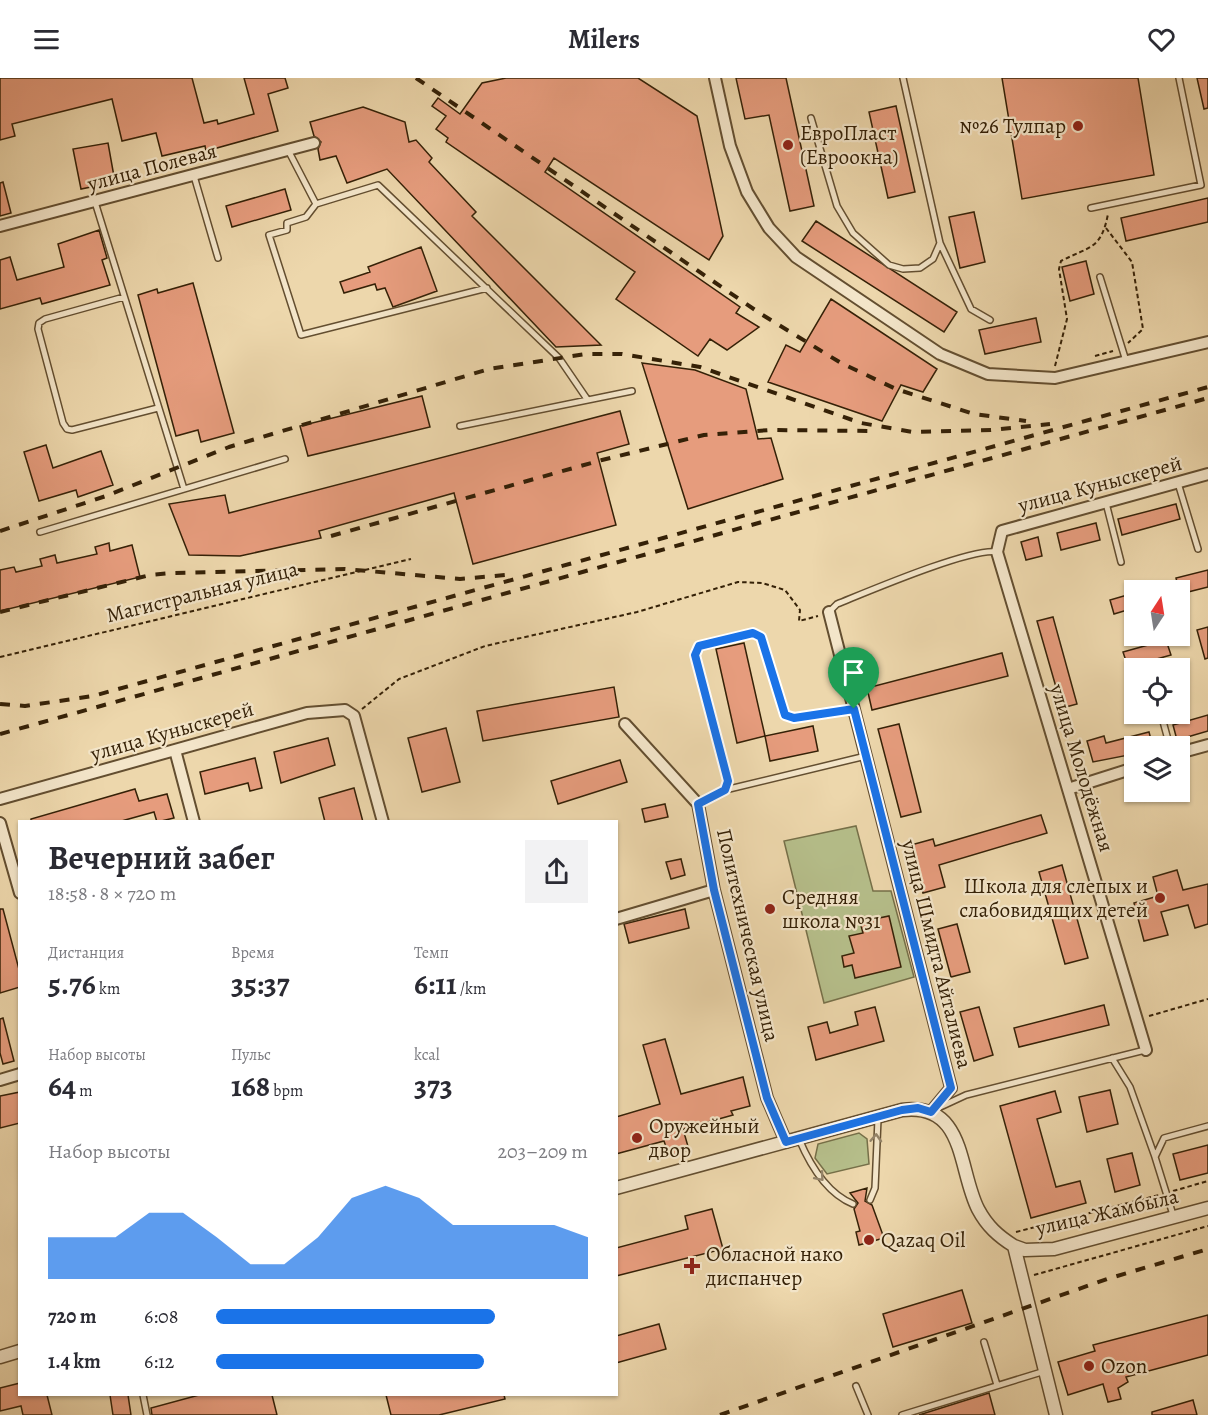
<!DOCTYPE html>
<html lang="ru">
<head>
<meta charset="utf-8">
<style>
  body { margin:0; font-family:Alegreya,serif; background:#f2f2f3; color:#2b2b33; height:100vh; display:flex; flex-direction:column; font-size:22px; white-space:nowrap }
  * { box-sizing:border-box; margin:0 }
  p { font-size:20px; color:#7c7c81 }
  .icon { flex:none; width:33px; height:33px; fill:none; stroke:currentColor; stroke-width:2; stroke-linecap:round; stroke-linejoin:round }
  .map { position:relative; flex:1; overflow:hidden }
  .side { position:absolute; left:18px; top:742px; width:600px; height:576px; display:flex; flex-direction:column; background:#fff; border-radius:0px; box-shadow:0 2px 4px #0004 }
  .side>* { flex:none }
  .needle { width:39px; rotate:12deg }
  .controls { position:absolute; left:1124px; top:502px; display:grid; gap:12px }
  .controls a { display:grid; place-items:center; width:66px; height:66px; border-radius:0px; background:#fff; box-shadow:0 2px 4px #0004; font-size:30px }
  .pin { position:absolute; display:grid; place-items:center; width:51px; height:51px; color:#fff; margin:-62px -26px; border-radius:50% 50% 50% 0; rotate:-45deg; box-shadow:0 0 6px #0007 }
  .pin .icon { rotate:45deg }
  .round { display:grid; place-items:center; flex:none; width:63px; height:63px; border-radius:0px; background:#f2f2f3 }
  .head { display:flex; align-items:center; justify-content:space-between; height:102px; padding:0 30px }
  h1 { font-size:33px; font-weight:700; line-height:45px }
  .figures { display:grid; grid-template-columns:repeat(3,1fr); gap:9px; height:102px; padding:6px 30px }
  .figures div { display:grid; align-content:center }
  .figures b { font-size:30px; font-weight:700 }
  .figures small { font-size:16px; font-weight:400 }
  .figures p { font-size:16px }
  .chart { height:168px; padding:12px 30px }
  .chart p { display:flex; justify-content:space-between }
  .chart svg { width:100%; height:108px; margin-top:6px; fill:#1a73e8; opacity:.7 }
  ul { padding:0 30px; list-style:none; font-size:20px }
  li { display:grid; grid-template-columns:96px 72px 1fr; align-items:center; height:45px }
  li i { height:15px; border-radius:8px; background:#1a73e8 }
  header { display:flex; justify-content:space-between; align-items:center; height:78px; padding:0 30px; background:#fff; font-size:27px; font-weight:700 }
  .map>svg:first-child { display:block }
  .green { fill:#b6bf8b; stroke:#767049; stroke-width:1.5 }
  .building { fill:#e69c7d; stroke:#352107; stroke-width:1.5 }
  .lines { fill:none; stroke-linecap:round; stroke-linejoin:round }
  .service-casing { stroke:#634e30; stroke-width:8 }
  .minor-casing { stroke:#634e30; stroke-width:14 }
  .tertiary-casing { stroke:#634e30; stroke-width:15 }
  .path { stroke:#352107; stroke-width:2; stroke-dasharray:4.5 3; stroke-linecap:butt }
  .service { stroke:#f3e5c9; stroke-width:5 }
  .minor { stroke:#f3e5c9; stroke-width:10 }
  .tertiary { stroke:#f3e5c9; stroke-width:12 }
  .rail { stroke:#352107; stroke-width:4; stroke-dasharray:10 10; stroke-linecap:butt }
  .oneway { stroke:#948368 }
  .route-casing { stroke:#fff; stroke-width:12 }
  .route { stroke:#1a73e8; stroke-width:8 }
  .poi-dot { fill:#8f2418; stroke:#f3e5c9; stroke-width:2 }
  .labels { text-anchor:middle; stroke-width:4.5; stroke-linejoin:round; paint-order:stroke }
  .poi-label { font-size:21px; fill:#352107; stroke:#f3e5c9; text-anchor:start }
  .street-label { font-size:21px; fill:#352107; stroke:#f3e5c9 }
</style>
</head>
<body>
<header><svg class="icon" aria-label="menu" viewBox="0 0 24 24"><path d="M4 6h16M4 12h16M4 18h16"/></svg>Milers<svg class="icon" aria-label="heart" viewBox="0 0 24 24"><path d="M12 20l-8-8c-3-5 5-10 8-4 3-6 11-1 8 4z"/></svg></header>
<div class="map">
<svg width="1208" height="1337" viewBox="0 0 1208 1337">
  <rect width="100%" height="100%" fill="#edd7ac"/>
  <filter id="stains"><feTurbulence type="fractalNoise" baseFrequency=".00333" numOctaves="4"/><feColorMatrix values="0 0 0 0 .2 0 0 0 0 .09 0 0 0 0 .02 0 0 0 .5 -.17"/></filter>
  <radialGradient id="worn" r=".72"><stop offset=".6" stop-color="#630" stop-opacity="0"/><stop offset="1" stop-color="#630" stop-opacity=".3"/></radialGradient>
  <path class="green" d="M856 748 873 813H891L914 899 824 925 784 763Z
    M859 1055 867 1061 869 1086 827 1096 815 1080 818 1066Z"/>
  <path class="building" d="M0 0H192L204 45 217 42 218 46 254 36 244 0H285L288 10 268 16 278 53 206 73 205 68 162 78 156 55 122 63 112 21 12 46 15 58 0 62Z
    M506 0H638L697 38 723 158 709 182 554 80 545 94 740 229 736 235 759 249 727 272 710 261 698 278 616 221 635 194 446 64 448 60 436 51 446 38 432 28 438 20 460 36 482 5Z
    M736 0H786L814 128 790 133 769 37 745 41Z
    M1002 0H1138L1154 97 1022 121Z
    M1197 0H1208V30L1204 31Z
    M896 28 915 114 888 120 869 34Z
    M363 29 405 44 409 64 416 62 432 80 429 84 476 134 472 138 601 267 556 269 387 91 347 105 336 78 320 82 318 71 321 64 314 58 310 44Z
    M108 65 115 104 81 111 73 71Z
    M3 104 11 135 0 138V105Z
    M285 111 291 132 232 149 226 128Z
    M1208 120V144L1126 163 1121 140Z
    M974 134 985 184 960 190 949 139Z
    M816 143 957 234 944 254 802 163Z
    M99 152 107 180 102 182 110 207 42 226 40 220 0 231V182L10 179 17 202 64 189 58 166Z
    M421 169 437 213 393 229 385 210 377 212 375 206 344 215 340 204 370 194 368 189Z
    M1086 183 1094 216 1070 223 1062 189Z
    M193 205 234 355 201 364 198 352 176 358 138 217 157 211 158 215Z
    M831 221 937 291 923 314 901 307 882 343 768 304 786 267 800 274Z
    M1036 240 1041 264 985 276 979 252Z
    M642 285 695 292 746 311 758 361 771 360 783 401 688 431Z
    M422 318 430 349 308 378 300 348Z
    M620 333 629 366 597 375 616 447 473 486 454 415 319 453 321 460 240 478 189 477 169 426 225 417 229 435Z
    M46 367 53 390 101 373 113 407 78 419 76 412 39 423 24 374Z
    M1176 426 1180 441 1122 457 1118 441Z
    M1096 445 1100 462 1061 472 1057 455Z
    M1038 459 1042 478 1026 482 1021 464Z
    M109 465 110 473 132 467 140 499 0 533V492L14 489 16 494 42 488 40 481 55 477 57 485 97 476 95 469Z
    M1208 492V509L1180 516 1176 500Z
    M1134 515V530L1114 536 1110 522Z
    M1053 539 1077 626 1062 630 1037 543Z
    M1208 549V580L1205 581 1197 552Z
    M1166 562 1171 577 1128 589 1123 574Z
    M744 565 765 658 737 665 716 571Z
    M1002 575 1008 598 872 632 867 610Z
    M614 609 619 639 483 663 477 633Z
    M1208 637V653L1177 662 1173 647Z
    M899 646 921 734 901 739 878 651Z
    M813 648 818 673 770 683 765 658Z
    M446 650 460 704 422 714 408 660Z
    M1149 654 1153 669H1134V676L1093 684 1087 663 1104 658 1106 665Z
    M328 660 335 687 281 705 274 674Z
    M255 680 262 710 250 713 248 705 205 716 200 694Z
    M620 682 627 704 558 726 551 703Z
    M354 710 363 744H325L319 720Z
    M135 711 139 723 167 716 174 740 157 744 154 734 118 744H31V741Z
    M665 726 668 739 645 744 642 731Z
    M1041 737 1047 755 939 787 945 809 923 815 911 767 933 761 935 768Z
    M681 781 685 797 671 801 666 784Z
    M1062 787 1088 880 1065 886 1039 794Z
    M1177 792 1183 812 1208 806V846L1195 850 1188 827 1161 834 1168 857 1144 863 1134 825 1158 818 1153 799Z
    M0 831H3L20 895V909L0 915Z
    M685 831 689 850 629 865 624 846Z
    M889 838 901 889 855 900 852 887 844 889 842 878 854 875 849 858 863 855 860 844Z
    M957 846 970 894 951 899 938 851Z
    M1104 927 1109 947 1019 969 1014 950Z
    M875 929 884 963 816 982 808 949 827 944 830 955 858 947 855 934Z
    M979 929 993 977 974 983 960 934Z
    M3 940 14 983 3 986 0 975V941Z
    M665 961 681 1016 743 999 750 1028 731 1033 733 1037 683 1051 689 1072 669 1078 664 1063 616 1076V1039L660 1026 643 967Z
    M1110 1012 1118 1046 1087 1054 1079 1019Z
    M1055 1013 1061 1034 1037 1041 1056 1109 1080 1103 1086 1125 1031 1140 1000 1028Z
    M20 1014V1045L0 1050V1018Z
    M1208 1067V1095L1180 1102 1173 1076Z
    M1132 1075 1140 1107 1115 1114 1107 1081Z
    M867 1110 865 1123 872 1127 884 1160 859 1167 856 1154 860 1153 854 1131 858 1125 850 1115Z
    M712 1131 723 1171 616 1198V1170L688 1151 685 1138Z
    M962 1212 972 1245 893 1269 883 1236Z
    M1208 1237V1277L1126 1299 1128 1304 1118 1310 1121 1321 1108 1324 1103 1306 1068 1317 1058 1284 1095 1273 1093 1267Z
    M659 1246 666 1271 616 1285V1258Z
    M20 1305V1317H47L52 1337H23L21 1328 0 1333V1310Z
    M989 1315 995 1337H919Z
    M110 1317H128L131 1337H113Z
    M199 1317H272L277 1337H152L151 1330Z
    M386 1317H504L505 1321 439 1337H391Z
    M1193 1322 1197 1337H1152V1334Z"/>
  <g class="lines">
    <defs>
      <path id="service" d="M811 40 837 128 853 155 889 187 903 191 920 190 933 181 940 165 903 0
        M288 72 316 126
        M194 98 218 180
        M95 124 184 411
        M1091 130 1201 107 1179 0
        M940 165 971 231 990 242
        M1100 199 1126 283
        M487 210 301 257 269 157 287 152V145L306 139 316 126 378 107 559 280 587 321
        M124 219 45 241 39 245 38 251 63 345 67 351 72 352 158 330
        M460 348 632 313
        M1178 405 1198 471
        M1106 425 1121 484
        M40 454 285 381
        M829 534 837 526C867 514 972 469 997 474
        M1161 636 1170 669
        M725 712 866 678
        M698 726 725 712 727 703 695 577 699 568 753 555 761 559 785 637 794 640 854 631
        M1112 980 1130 1009 1155 1079
        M938 1030 966 1017 1145 972
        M799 1061C810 1087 826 1115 853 1126
        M870 1122 875 1110 878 1041
        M1174 1140 1155 1079 1164 1060 1208 1048
        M984 1264 997 1307
        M856 1308 868 1337
        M143 1317 147 1337
        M902 1337 1045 1293"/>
      <path id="minor" d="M715 0 730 68 747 114 769 150 796 179 940 276 988 296 1055 300 1208 264
        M0 148 314 65
        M829 534 951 1010 931 1034
        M625 646 698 726 714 812 767 1020 786 1064
        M175 672 194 744
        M1179 675 1208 667
        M1068 711 1134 690
        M0 721 307 635 345 632 354 638 383 744
        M0 745 20 815
        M616 841 714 812
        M1146 972 997 474 1002 453 1208 396
        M0 1002 20 996"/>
      <path id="tertiary" d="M616 1110 902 1032C966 1024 958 1092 978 1131 987 1148 998 1158 1014 1168L1056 1337
        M1014 1168 1025 1172 1054 1171 1208 1130
        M0 1279 20 1273"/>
    </defs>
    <use href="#service" class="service-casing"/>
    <use href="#minor" class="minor-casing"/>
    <use href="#tertiary" class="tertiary-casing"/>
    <path class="path" d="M1106 150 1132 184 1143 251 1128 265
      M1095 278 1113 273
      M1055 288 1067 241 1059 191 1061 183C1090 168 1101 172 1108 136
      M0 579 411 481
      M362 631 399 601 485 568 637 534 738 504 762 505 785 512 800 532 799 543 818 538
      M1149 938 1208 921
      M1173 1113 1208 1103
      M1016 1154 1159 1117
      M1034 1197 1208 1148"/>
    <use href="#service" class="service"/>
    <use href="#minor" class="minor"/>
    <use href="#tertiary" class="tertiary"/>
    <path class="rail" d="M416 0 761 236 841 285 896 311 974 336 1026 343
      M0 453 106 418 229 369 489 291 586 276H622L700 289 861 345 913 354 991 352 1050 346
      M331 458 602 382 704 357 770 352 872 353
      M0 534 150 497 172 495 345 491 460 501 505 497
      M0 626 25 628 93 618 1208 309
      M0 656 1208 320
      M720 1337 1107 1201 1208 1171"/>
  </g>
  <defs><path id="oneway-chevron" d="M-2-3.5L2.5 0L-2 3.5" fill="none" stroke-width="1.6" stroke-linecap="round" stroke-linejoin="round" transform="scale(1.5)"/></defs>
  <g class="oneway">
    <use href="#oneway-chevron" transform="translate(876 1060) rotate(-87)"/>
    <use href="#oneway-chevron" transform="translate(820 1099) rotate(49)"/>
  </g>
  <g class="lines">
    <defs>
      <path id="route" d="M753 555 761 559 785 637 794 640 854 631 951 1010 931 1034 918 1030 902 1032 786 1064 767 1020 714 812 698 726 725 712 728 703 695 577 699 568Z"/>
    </defs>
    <use href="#route" class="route-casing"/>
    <use href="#route" class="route"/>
  </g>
  <g class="poi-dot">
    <circle cx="1078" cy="48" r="6"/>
    <circle cx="788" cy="67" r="6"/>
    <circle cx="1160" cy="820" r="6"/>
    <circle cx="770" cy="831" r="6"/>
    <circle cx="637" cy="1060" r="6"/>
    <circle cx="869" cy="1162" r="6"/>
    <path d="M689 1179h6v6h6v6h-6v6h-6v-6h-6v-6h6z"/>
    <circle cx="1089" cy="1288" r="6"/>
  </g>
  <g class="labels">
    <g class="poi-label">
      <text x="1066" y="55" text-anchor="end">№26 Тулпар</text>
      <text x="800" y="62">ЕвроПласт<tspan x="800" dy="24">(Евроокна)</tspan></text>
      <text x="1148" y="815" text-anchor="end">Школа для слепых и<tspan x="1148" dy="24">слабовидящих детей</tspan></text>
      <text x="782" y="826">Средняя<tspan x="782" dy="24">школа №31</tspan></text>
      <text x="649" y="1055">Оружейный<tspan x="649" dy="24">двор</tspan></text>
      <text x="881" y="1169">Qazaq Oil</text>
      <text x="706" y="1183">Обласной нако<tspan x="706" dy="24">диспанчер</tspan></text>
      <text x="1101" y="1295">Ozon</text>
    </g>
    <g class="street-label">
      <text transform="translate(152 89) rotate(-15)" y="7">улица Полевая</text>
      <text transform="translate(1100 406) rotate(-15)" y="7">улица Куныскерей</text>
      <text transform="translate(202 514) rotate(-14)" y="7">Магистральная улица</text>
      <text transform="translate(172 653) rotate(-16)" y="7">улица Куныскерей</text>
      <text transform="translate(1082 690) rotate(73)" y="7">улица Молодёжная</text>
      <text transform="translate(748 857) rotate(77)" y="7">Политехническая улица</text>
      <text transform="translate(937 876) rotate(76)" y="7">улица Шмидта Айталиева</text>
      <text transform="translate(1107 1134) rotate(-13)" y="7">улица Жамбыла</text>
    </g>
  </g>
  <rect width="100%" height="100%" filter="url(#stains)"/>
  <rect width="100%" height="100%" fill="url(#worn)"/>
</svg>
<div class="controls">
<a><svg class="needle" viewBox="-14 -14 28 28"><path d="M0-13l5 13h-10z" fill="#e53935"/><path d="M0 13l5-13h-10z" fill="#7c7c81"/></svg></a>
<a><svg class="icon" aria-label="locate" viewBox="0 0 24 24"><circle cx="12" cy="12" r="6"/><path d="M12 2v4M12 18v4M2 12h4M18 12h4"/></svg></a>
<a><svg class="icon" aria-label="layers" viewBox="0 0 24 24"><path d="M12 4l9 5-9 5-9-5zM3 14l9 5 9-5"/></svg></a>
</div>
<div class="pin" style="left:854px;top:631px;background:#1e9e55"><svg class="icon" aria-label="arrive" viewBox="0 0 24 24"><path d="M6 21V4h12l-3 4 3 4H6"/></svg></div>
<section class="side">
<div class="head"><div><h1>Вечерний забег</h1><p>18:58 · 8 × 720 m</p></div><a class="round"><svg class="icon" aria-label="share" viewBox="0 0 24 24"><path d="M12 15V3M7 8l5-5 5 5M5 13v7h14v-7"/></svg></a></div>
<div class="figures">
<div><p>Дистанция</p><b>5.76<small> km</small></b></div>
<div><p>Время</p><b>35:37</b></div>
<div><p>Темп</p><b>6:11<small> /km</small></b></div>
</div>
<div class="figures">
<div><p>Набор высоты</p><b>64<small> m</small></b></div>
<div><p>Пульс</p><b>168<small> bpm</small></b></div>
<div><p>kcal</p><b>373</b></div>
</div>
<div class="chart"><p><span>Набор высоты</span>203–209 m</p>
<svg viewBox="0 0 160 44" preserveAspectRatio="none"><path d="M0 44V27L10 27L20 27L30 17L40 17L50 27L60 38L70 38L80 27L90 11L100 6L110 11L120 22L130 22L140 22L150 22L160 27V44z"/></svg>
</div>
<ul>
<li><b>720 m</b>6:08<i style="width:75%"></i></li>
<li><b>1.4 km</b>6:12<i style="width:72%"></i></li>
</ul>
</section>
</div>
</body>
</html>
